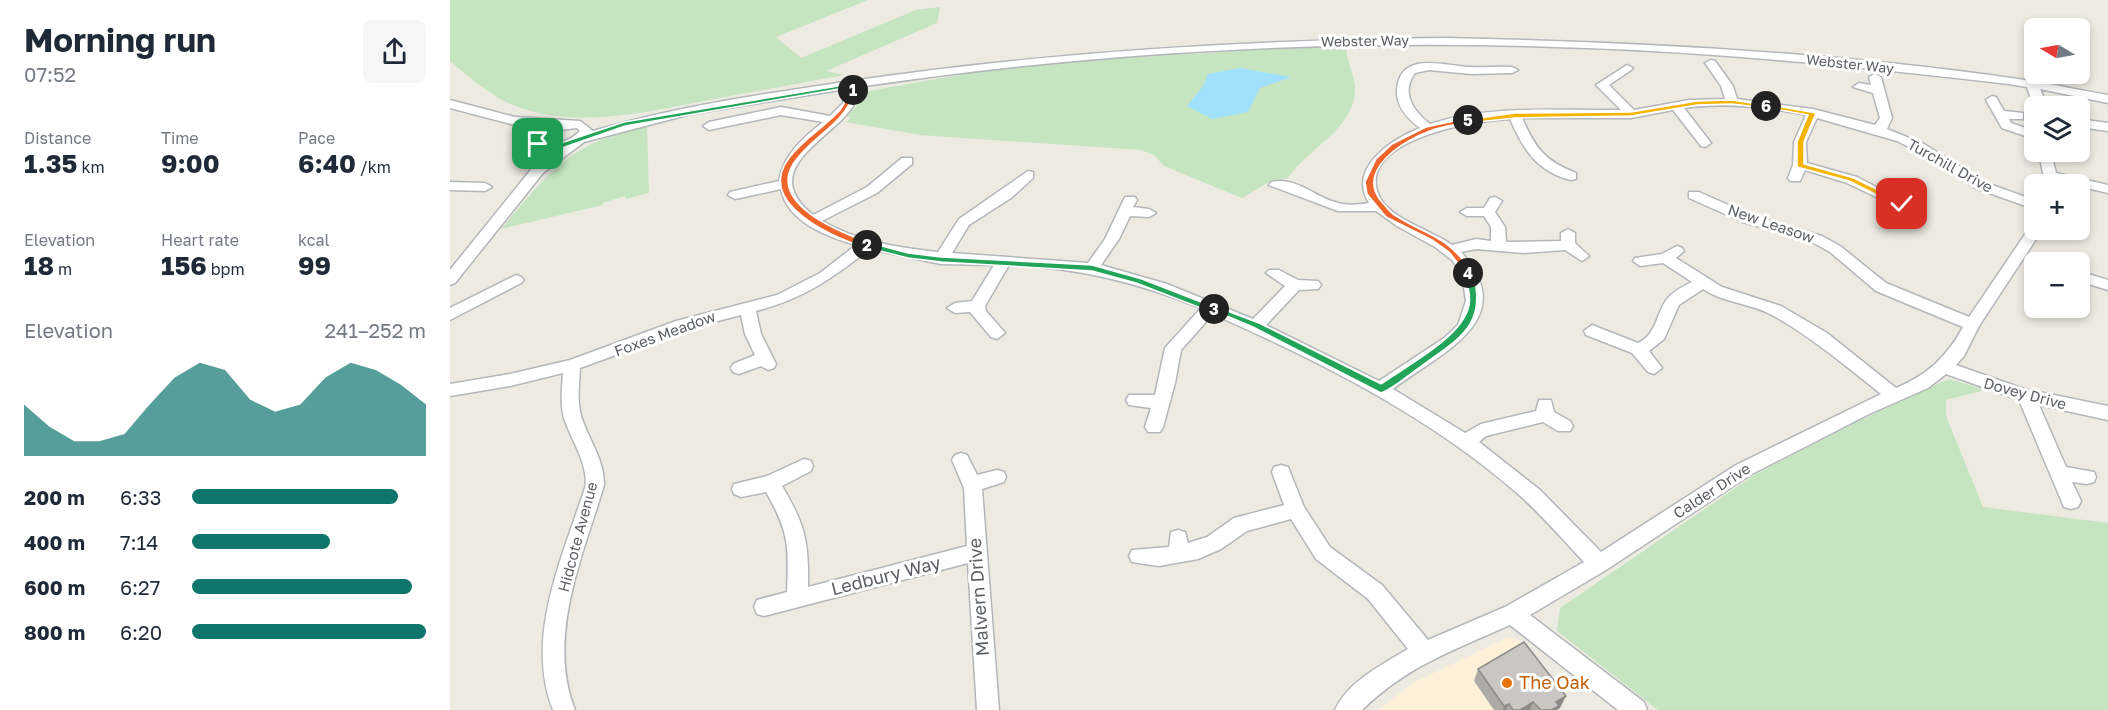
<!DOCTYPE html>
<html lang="en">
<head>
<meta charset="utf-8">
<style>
  body { margin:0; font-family:"Golos Text",sans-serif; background:#f6f6f7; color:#1f2937; height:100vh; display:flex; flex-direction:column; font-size:22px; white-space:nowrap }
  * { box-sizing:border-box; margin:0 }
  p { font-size:20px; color:#747a83 }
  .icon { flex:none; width:33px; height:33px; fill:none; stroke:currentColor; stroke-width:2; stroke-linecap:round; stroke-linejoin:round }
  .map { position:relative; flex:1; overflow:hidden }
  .side { display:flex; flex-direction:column; background:#fff; width:450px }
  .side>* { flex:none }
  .needle { width:39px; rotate:280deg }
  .buttons { position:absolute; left:1574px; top:18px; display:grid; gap:12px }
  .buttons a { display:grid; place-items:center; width:66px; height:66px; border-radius:9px; background:#fff; box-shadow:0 3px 9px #0003; font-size:30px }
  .pin { position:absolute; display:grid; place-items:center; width:51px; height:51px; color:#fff; margin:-26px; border-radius:12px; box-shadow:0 3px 9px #0006 }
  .km { position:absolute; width:30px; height:30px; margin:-15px; border-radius:50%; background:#222; color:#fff; font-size:16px; line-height:30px; text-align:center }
  .round { display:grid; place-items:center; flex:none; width:63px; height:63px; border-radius:9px; background:#f6f6f7 }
  .head { display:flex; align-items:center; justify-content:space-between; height:102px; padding:0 24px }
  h1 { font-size:33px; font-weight:700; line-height:45px }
  .figures { display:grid; grid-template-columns:repeat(3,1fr); gap:9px; height:102px; padding:6px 24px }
  .figures div { display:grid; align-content:center }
  .figures b { font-size:26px; font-weight:700 }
  .figures small { font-size:16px; font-weight:400 }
  .figures p { font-size:16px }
  .chart { height:168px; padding:12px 24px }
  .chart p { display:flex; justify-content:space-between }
  .chart svg { width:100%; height:108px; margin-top:6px; fill:#0f766e; opacity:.7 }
  ul { padding:0 24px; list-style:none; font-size:20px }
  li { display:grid; grid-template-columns:96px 72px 1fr; align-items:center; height:45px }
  li i { height:15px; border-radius:8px; background:#0f766e }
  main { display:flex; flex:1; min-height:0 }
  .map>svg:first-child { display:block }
  .commercial { fill:#fdf0d8 }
  .green { fill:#c4e5bf }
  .water { fill:#a2e1fe }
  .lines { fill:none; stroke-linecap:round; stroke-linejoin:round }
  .minor-casing { stroke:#b3b6ba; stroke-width:3 }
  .minor { fill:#fff; fill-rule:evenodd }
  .wall { fill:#aeaba7 }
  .shaded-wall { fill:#8d8b88 }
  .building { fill:#cac7c2; stroke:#8d8b88; stroke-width:1.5 }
  .split-1 { fill:#22a559; stroke:#fff; stroke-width:1.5 }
  .split-2 { fill:#f0652b; stroke:#fff; stroke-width:1.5 }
  .split-3 { fill:#22a559; stroke:#fff; stroke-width:1.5 }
  .split-4 { fill:#22a559; stroke:#fff; stroke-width:1.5 }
  .split-5 { fill:#f0652b; stroke:#fff; stroke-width:1.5 }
  .split-6 { fill:#f5b400; stroke:#fff; stroke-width:1.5 }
  .split-7 { fill:#f5b400; stroke:#fff; stroke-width:1.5 }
  .food-dot { fill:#e8710a; stroke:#fff; stroke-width:2 }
  .labels { text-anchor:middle; stroke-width:6; stroke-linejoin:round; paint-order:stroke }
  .far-street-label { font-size:14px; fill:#5b5f63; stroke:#fff }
  .street-label { font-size:15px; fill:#5b5f63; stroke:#fff }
  .near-street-label { font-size:18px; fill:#5b5f63; stroke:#fff }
  .near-food-label { font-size:18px; fill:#c56008; stroke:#fff; text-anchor:start }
</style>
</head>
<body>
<main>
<section class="side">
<div class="head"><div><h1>Morning run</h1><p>07:52</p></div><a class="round"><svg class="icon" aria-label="share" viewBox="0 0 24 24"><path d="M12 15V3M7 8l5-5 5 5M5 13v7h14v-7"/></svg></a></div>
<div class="figures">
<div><p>Distance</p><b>1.35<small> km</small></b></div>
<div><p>Time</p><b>9:00</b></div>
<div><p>Pace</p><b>6:40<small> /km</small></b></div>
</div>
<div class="figures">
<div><p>Elevation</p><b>18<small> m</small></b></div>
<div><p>Heart rate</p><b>156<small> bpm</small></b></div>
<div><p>kcal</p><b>99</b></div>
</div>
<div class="chart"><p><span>Elevation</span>241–252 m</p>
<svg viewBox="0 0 160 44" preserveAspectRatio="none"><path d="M0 44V23L10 32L20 38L30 38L40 35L50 23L60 12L70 6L80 9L90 21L100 26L110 23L120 12L130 6L140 9L150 15L160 23V44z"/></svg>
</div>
<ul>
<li><b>200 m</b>6:33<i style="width:88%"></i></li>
<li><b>400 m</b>7:14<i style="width:59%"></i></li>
<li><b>600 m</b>6:27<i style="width:94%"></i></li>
<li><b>800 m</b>6:20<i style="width:100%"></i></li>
</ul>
</section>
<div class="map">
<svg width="1658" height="710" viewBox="0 0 1658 710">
  <rect width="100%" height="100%" fill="#edeae2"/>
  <path class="commercial" d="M1058 637 1072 642 1093 674 1103 699 1111 710H928L963 683Z"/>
  <path class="green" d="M0 0H418L326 37 351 58 466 10 490 7 487 23 376 71 394 75C345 84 297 93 249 102 191 113 127 128 68 107 43 98 20 78 0 61Z
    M896 45C896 63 906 76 905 91 903 130 858 148 838 178L817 183 792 198 714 166 704 155 691 150 470 135 396 122 401 118 397 116 406 107 413 92 526 72 637 60Z
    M197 126 199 193 176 199 175 196 153 203V205L51 229C102 170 117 144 197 126Z
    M1499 379 1536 390 1496 400V416L1533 507 1658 523V710H1208L1107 631 1110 608 1303 476 1386 431Z"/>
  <path class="water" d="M790 68 841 77 810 88 798 112 762 119 737 106 753 86 758 74Z"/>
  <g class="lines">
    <defs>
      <path id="minor" d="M996 38C1187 42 1379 52 1568 79 1598 83 1628 90 1658 95V103L1590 89 1595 101 1594 106 1584 109 1577 87 1559 84C1419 68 1278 53 1137 48 893 38 650 51 408 87 407 95 406 103 401 109 378 141 307 170 363 215L417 187 452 158H462V164L427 193 372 221C407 241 448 248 488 252L509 219 578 171 583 172V178L561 198 519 225 502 253 638 263 655 239 675 197H685L687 200 683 207 699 209 706 213 699 217 680 216 669 239 651 265 717 284 803 319 835 286 816 273 819 270H829L848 280 868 281 871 285 868 289 849 290 816 325 929 381 994 338 1008 325 1016 301 1012 274 1002 260 985 247 947 226 926 211H888L819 185 821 182C845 176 864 196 885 202 896 206 908 205 919 203 897 168 942 139 970 128 958 119 946 107 947 90 950 50 994 66 1020 67 1034 68 1048 66 1062 67L1068 70 1062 73 1021 74 979 70 965 73C950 93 964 112 980 124 1041 104 1108 111 1171 110L1146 85 1177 65 1183 68 1181 70 1159 85 1184 110 1239 100 1275 99 1271 86 1255 63 1261 60 1265 61 1283 86 1287 99 1363 109 1425 125 1430 118 1423 93 1403 87 1409 83 1421 85 1419 77 1425 74 1431 77 1442 118 1437 129 1474 144 1534 182 1584 200V209L1525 188 1473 154 1447 141 1367 118 1356 142 1357 163 1407 177 1459 204 1452 208 1447 207 1397 183 1355 170 1350 181H1340L1338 178 1343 165 1344 142 1356 115C1316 107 1274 102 1234 108L1261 143 1255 147 1251 146 1223 110 1181 118H1072C1086 149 1094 160 1126 173V179L1121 180C1087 172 1073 149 1060 119 1026 120 901 140 930 198 941 219 983 231 1002 245L1026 239 1041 241V227L1034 216H1017L1010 212 1017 208H1034L1040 198 1045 197 1052 201 1045 212 1055 227 1056 242 1111 241V233L1118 229 1125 233V243L1139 256 1132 261 1115 250 1074 253 1026 249 1011 252C1073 321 988 354 943 389L1015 433 1031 424 1086 411 1089 400H1101L1104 412 1120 421 1123 426 1120 431H1108L1093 422 1036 436 1029 442 1090 490 1151 552 1286 465 1431 394C1396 366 1362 337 1322 315 1300 303 1274 303 1253 289L1229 305 1214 339 1199 351 1212 368 1204 374 1198 372 1182 353 1136 335 1134 331 1142 325 1188 343C1207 334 1206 314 1217 299 1223 291 1234 286 1242 282L1213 263 1190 266 1183 261 1185 258 1212 254 1227 246 1232 248 1234 251 1226 258 1272 287 1331 306 1377 333 1446 388C1477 375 1497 357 1513 327L1426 291 1380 252 1362 242 1293 222 1239 198V192H1249L1303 216 1372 236 1390 246 1436 283 1519 317 1580 227 1584 226V230H1592L1529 326 1514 356 1506 365 1574 389 1658 406V420L1589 405 1616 467 1644 472 1646 477 1644 482 1637 484 1622 482 1631 501 1628 507 1621 509 1614 507 1569 400 1496 374 1478 388 1419 414 1300 475 1156 570 1080 615 1194 702 1197 710H1168L1060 625C1004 650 957 666 912 710H885C897 682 933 664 958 649L918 599 866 559 841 519 797 531 771 549 748 559 709 566 682 562 679 556 682 550 719 547 721 532 728 530 735 532 738 543 757 537 784 518 834 505 822 472 824 467 831 465 838 467 854 507 880 547 932 585 978 640 1055 607 1134 562C1112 539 1091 514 1067 493 982 419 879 366 776 320L763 314 731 350 725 383 713 427 710 432H698L695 427 701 408 679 405 676 400 679 395H705L715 348 751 308C685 282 629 268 559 265L535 306 536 311 555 333 547 339 541 337 520 312 505 313 497 308 505 303 522 301 544 265 491 264 420 249C381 279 353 299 306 311L311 334 326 364 324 368 318 370 311 366 289 374 283 372 281 368 283 364 305 355 295 334 291 315 237 329 130 368C129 387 126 406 134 424 142 445 154 461 154 485 133 556 96 637 125 710H103C74 637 113 556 136 485 136 462 125 446 117 426 109 409 112 391 113 373L60 386 0 396V384L60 374 120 360 226 321 327 295 370 273 406 245C378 237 337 222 331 189L285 199 278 195 280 192 329 181C333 155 353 138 373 122L331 115 259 130 253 126 259 122 331 107 380 116 393 103 396 89 241 114 134 142 93 173 5 283 0 285V270L83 167 104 151 85 148 81 141 95 127 65 125 0 108V100L65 117 130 121 143 131C227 106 314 94 401 81 599 52 795 40 996 38ZM127 128 130 131C119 142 107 145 93 142L110 130Z
        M1542 96 1546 97 1554 111 1573 113V119H1559L1561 123 1584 131V139L1552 128 1536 100Z
        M1629 119 1658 123V131L1629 127Z
        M1589 152H1601L1606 173 1658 185V193L1607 181V184H1595Z
        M0 182 35 183 42 187 35 191 0 190Z
        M1629 271 1658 280V290L1629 281Z
        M66 275 71 277 74 280 71 283 0 320V308Z
        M511 453 517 455 527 475 547 470 554 472 556 477 554 482 532 489 549 710H527L518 563 314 616 307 614 304 607 307 600 337 592C339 546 339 532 316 492L291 497 284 494 282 489 284 484 317 476 354 459 361 461 363 466 361 471 332 486C355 524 359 542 358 587L517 546 514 488 502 460 505 455Z"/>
    </defs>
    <use href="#minor" class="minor-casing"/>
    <use href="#minor" class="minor"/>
  </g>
  <path class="wall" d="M1028 669 1110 708 1107 710H1044L1024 681Z"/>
  <path class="shaded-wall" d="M1116 696 1110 708 1107 710H1101L1106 702Z
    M1083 702 1080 710H1070Z
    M1059 704 1056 710H1053L1054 706Z"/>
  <path class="building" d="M1074 642 1116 696 1106 702 1109 706 1101 710H1091L1083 702 1070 710H1063L1059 704 1054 706 1028 669Z"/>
  <path class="split-1" d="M406 83V90L403 92 400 87 175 126 109 149H95L84 144 88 141 96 145 108 144 174 122Z"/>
  <path class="split-2" d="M400 89 406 90C392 127 367 132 346 160 313 203 392 233 420 243L417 248C385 238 304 204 339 158 353 139 375 127 390 110 395 104 397 95 400 89Z"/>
  <path class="split-3" d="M417 242 458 253 491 257 642 265 692 279 769 309 761 312 686 283 642 271 491 262 458 258 414 247Z"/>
  <path class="split-4" d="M1018 270 1023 273C1038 326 1008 339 970 367 958 375 945 388 931 393L803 327 760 309 764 306 809 323 931 384C956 366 1013 337 1019 305 1021 294 1017 283 1014 273Z"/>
  <path class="split-5" d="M1018 118 1020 122C1007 125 992 126 980 131 954 140 906 170 931 201 935 205 939 211 943 214 980 238 995 233 1023 273L1018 276 999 252 982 240 936 217 917 194 915 182 926 159 942 144 976 127Z"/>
  <path class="split-6" d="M1282 100 1320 106 1316 108 1282 104 1247 105 1181 116 1065 118 1018 123 1014 120 1065 113 1181 112 1247 101Z"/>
  <path class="split-7" d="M1316 104 1366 113 1354 142V164L1404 178 1454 203V206H1449L1399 181 1347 167V142L1358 115 1314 107Z"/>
  <circle class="food-dot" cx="1057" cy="683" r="6"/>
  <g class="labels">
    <g class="far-street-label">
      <text transform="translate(915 41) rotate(-1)" y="5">Webster Way</text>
      <text transform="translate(1400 64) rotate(6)" y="5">Webster Way</text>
    </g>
    <g class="street-label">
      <text transform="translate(1500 166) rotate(29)" y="5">Turchill Drive</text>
      <text transform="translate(1321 224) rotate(19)" y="5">New Leasow</text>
      <text transform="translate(215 334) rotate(-20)" y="5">Foxes Meadow</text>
      <text transform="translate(1575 394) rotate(15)" y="5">Dovey Drive</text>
      <text transform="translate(1262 491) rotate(-33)" y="5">Calder Drive</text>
      <text transform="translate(128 537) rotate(-75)" y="5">Hidcote Avenue</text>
    </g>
    <g class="near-street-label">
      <text transform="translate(436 576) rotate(-14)" y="6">Ledbury Way</text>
      <text transform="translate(529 597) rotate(-94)" y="6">Malvern Drive</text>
    </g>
    <g class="near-food-label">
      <text x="1069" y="689">The Oak</text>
    </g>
  </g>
</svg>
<div class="buttons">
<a><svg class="needle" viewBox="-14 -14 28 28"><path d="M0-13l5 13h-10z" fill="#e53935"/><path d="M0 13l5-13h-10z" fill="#747a83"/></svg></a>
<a><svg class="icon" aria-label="layers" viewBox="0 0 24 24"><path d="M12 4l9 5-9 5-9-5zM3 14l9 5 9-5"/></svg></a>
<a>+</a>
<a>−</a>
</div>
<div class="pin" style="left:88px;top:144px;background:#1e9e55"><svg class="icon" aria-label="arrive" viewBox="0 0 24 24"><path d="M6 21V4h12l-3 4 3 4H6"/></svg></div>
<div class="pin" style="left:1452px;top:204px;background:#d93025"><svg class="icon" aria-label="check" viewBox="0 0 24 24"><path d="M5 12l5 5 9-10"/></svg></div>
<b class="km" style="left:403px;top:90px">1</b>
<b class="km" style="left:417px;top:245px">2</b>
<b class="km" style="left:764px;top:309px">3</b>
<b class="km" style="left:1018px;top:273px">4</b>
<b class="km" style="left:1018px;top:120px">5</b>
<b class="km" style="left:1316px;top:106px">6</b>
</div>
</main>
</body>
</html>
